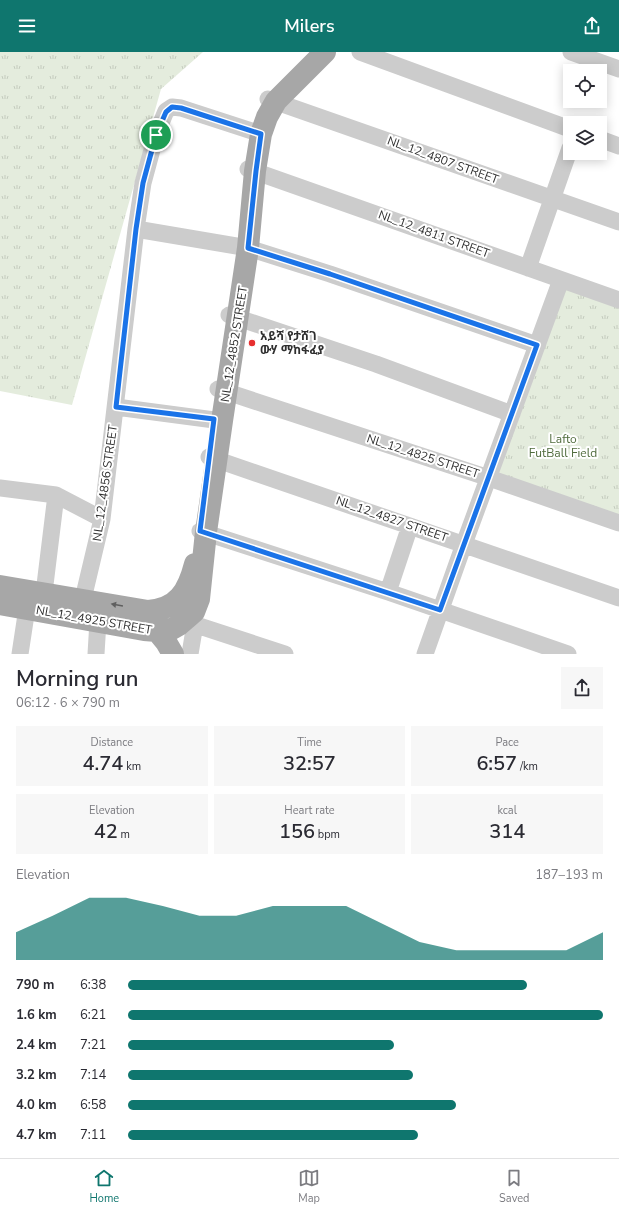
<!DOCTYPE html>
<html lang="en">
<head>
<meta charset="utf-8">
<style>
  body { margin:0; font-family:"Nunito Sans","Noto Sans Ethiopic",sans-serif; background:#f7f7f7; color:#2b2b33; height:100vh; display:flex; flex-direction:column; font-size:15px; white-space:nowrap }
  * { box-sizing:border-box; margin:0 }
  p { font-size:13px; color:#7c7c81 }
  .icon { flex:none; width:22px; height:22px; fill:none; stroke:currentColor; stroke-width:2; stroke-linecap:round; stroke-linejoin:round }
  .map { position:relative; height:602px; overflow:hidden }
  .panel { display:flex; flex-direction:column; background:#fff; flex:1 }
  .panel>* { flex:none }
  .controls { position:absolute; left:563px; top:12px; display:grid; gap:8px }
  .controls a { display:grid; place-items:center; width:44px; height:44px; border-radius:0px; background:#fff; box-shadow:0 2px 10px #0003; font-size:20px }
  .pin { position:absolute; display:grid; place-items:center; width:34px; height:34px; color:#fff; margin:-17px; border:2px solid #fff; border-radius:50%; box-shadow:0 1px 4px #0007 }
  .round { display:grid; place-items:center; flex:none; width:42px; height:42px; border-radius:0px; background:#f7f7f7 }
  .summary { display:flex; align-items:center; justify-content:space-between; height:68px; padding:0 16px }
  h1 { font-size:22px; font-weight:600; line-height:30px }
  .metrics { display:grid; grid-template-columns:repeat(3,1fr); gap:6px; height:68px; padding:4px 16px }
  .metrics div { display:grid; align-content:center; border-radius:0px; background:#f7f7f7; text-align:center }
  .metrics b { font-size:20px; font-weight:600 }
  .metrics small { font-size:11px; font-weight:400 }
  .metrics p { font-size:11px }
  .chart { height:112px; padding:8px 16px }
  .chart p { display:flex; justify-content:space-between }
  .chart svg { width:100%; height:72px; margin-top:4px; fill:#0f766e; opacity:.7 }
  ul { padding:0 16px; list-style:none; font-size:13px }
  li { display:grid; grid-template-columns:64px 48px 1fr; align-items:center; height:30px }
  li i { height:10px; border-radius:5px; background:#0f766e }
  header { display:flex; justify-content:space-between; align-items:center; height:52px; padding:0 16px; background:#0f766e; color:#fff; font-size:18px; font-weight:600 }
  .menu { display:flex; justify-content:space-around; align-items:center; height:56px; border-top:1px solid #e1e1e2; background:#fff; font-size:11px; color:#7c7c81 }
  .menu a { display:grid; justify-items:center; gap:2px }
  .menu .selected { color:#0f766e }
  .map>svg:first-child { display:block }
  .park { fill:url(#park-tufts) }
  .lines { fill:none; stroke-linecap:round; stroke-linejoin:round }
  .minor { stroke:#ccc; stroke-width:17 }
  .major { stroke:#a7a7a7; stroke-width:22 }
  .oneway { fill:#5f5f5f }
  .route-casing { stroke:#fff; stroke-width:8 }
  .route { stroke:#1a73e8; stroke-width:5 }
  .poi-dot { fill:#e73030; stroke:#fff; stroke-width:1.5 }
  .labels { text-anchor:middle; stroke-width:4; stroke-linejoin:round; paint-order:stroke }
  .street-label { font-size:12px; fill:#2f2f2f; stroke:#fff }
  .poi-label { font-size:12px; font-weight:bold; fill:#2f2f2f; stroke:#fff; text-anchor:start }
  .park-label { font-size:12px; fill:#4f6b3c; stroke:#fff }
</style>
</head>
<body>
<header><svg class="icon" aria-label="menu" viewBox="0 0 24 24"><path d="M4 6h16M4 12h16M4 18h16"/></svg>Milers<svg class="icon" aria-label="share" viewBox="0 0 24 24"><path d="M12 15V3M7 8l5-5 5 5M5 13v7h14v-7"/></svg></header>
<div class="map">
<svg width="619" height="602" viewBox="0 0 619 602">
  <defs>
    <pattern id="park-tufts" width="24" height="20" patternUnits="userSpaceOnUse"><rect width="24" height="20" fill="#e4ecdd"/><path d="M3 7l-1-3M5 7V3M7 7l1-3M15 17l-1-3M17 17v-4M19 17l1-3" fill="none" stroke="#c4cbbe"/></pattern>
  </defs>
  <rect width="100%" height="100%" fill="#fff"/>
  <path class="park" d="M0 0H203L161 37 72 353 0 339Z
    M563 229 619 249V472L488 429Z"/>
  <g class="lines">
    <path class="minor" d="M360 0 570 77
      M571 0 619 17
      M268 47 619 170
      M600 87 619 94
      M248 117 619 248
      M136 177 248 196 330 222 537 293
      M528 216 570 96
      M229 263 376 312 512 362
      M218 337 489 426 619 471
      M116 355 222 369
      M209 405 619 546
      M0 436 56 443 44 541
      M56 443 102 467
      M200 479 388 540 568 602
      M388 540 410 474
      M83 547 102 467 136 177 143 131 156 83 166 59 172 55 181 56 261 82
      M175 566 285 602
      M20 602 27 556
      M96 602 98 569
      M190 602 195 572
      M425 602 464 492 561 228"/>
    <path class="major" d="M0 534 148 559C178 557 188 539 195 512
      M0 552 144 578 157 579 172 577 179 573 194 560 199 547 206 480 222 369 248 196 255 119 261 82 267 65 276 49 325 0
      M157 579 166 590 173 602"/>
  </g>
  <defs><path id="oneway-solid" d="M-6-.8H1V-3.2L6.5 0L1 3.2V.8H-6Z"/></defs>
  <use class="oneway" href="#oneway-solid" transform="translate(117 553) rotate(-170)"/>
  <g class="lines">
    <defs>
      <path id="route" d="M172 55 181 56 261 82 256 119 248 196 330 222 537 293 440 558 200 479 214 367 116 355 136 177 143 131 156 83 166 60Z"/>
    </defs>
    <use href="#route" class="route-casing"/>
    <use href="#route" class="route"/>
  </g>
  <circle class="poi-dot" cx="252" cy="291" r="4"/>
  <g class="labels">
    <g class="street-label">
      <text transform="translate(443 108) rotate(20)" y="4">NL_12_4807 STREET</text>
      <text transform="translate(434 182) rotate(20)" y="4">NL_12_4811 STREET</text>
      <text transform="translate(234 292) rotate(-81)" y="4">NL_12_4852 STREET</text>
      <text transform="translate(423 404) rotate(18)" y="4">NL_12_4825 STREET</text>
      <text transform="translate(105 431) rotate(-82)" y="4">NL_12_4856 STREET</text>
      <text transform="translate(392 467) rotate(19)" y="4">NL_12_4827 STREET</text>
      <text transform="translate(94 568) rotate(10)" y="4">NL_12_4925 STREET</text>
    </g>
    <g class="poi-label">
      <text x="260" y="288">አይሻ የታሸገ<tspan x="260" dy="14">ውሃ ማከፋፈያ</tspan></text>
    </g>
    <g class="park-label">
      <text x="563" y="391">Lafto<tspan x="563" dy="14">FutBall Field</tspan></text>
    </g>
  </g>
</svg>
<div class="controls">
<a><svg class="icon" aria-label="locate" viewBox="0 0 24 24"><circle cx="12" cy="12" r="6"/><path d="M12 2v4M12 18v4M2 12h4M18 12h4"/></svg></a>
<a><svg class="icon" aria-label="layers" viewBox="0 0 24 24"><path d="M12 4l9 5-9 5-9-5zM3 14l9 5 9-5"/></svg></a>
</div>
<div class="pin" style="left:156px;top:83px;background:#1e9e55"><svg class="icon" aria-label="arrive" viewBox="0 0 24 24"><path d="M6 21V4h12l-3 4 3 4H6"/></svg></div>
</div>
<section class="panel">
<div class="summary"><div><h1>Morning run</h1><p>06:12 · 6 × 790 m</p></div><a class="round"><svg class="icon" aria-label="share" viewBox="0 0 24 24"><path d="M12 15V3M7 8l5-5 5 5M5 13v7h14v-7"/></svg></a></div>
<div class="metrics">
<div><p>Distance</p><b>4.74<small> km</small></b></div>
<div><p>Time</p><b>32:57</b></div>
<div><p>Pace</p><b>6:57<small> /km</small></b></div>
</div>
<div class="metrics">
<div><p>Elevation</p><b>42<small> m</small></b></div>
<div><p>Heart rate</p><b>156<small> bpm</small></b></div>
<div><p>kcal</p><b>314</b></div>
</div>
<div class="chart"><p><span>Elevation</span>187–193 m</p>
<svg viewBox="0 0 160 44" preserveAspectRatio="none"><path d="M0 44V27L10 17L20 6L30 6L40 11L50 17L60 17L70 11L80 11L90 11L100 22L110 33L120 38L130 38L140 38L150 38L160 27V44z"/></svg>
</div>
<ul>
<li><b>790 m</b>6:38<i style="width:84%"></i></li>
<li><b>1.6 km</b>6:21<i style="width:100%"></i></li>
<li><b>2.4 km</b>7:21<i style="width:56%"></i></li>
<li><b>3.2 km</b>7:14<i style="width:60%"></i></li>
<li><b>4.0 km</b>6:58<i style="width:69%"></i></li>
<li><b>4.7 km</b>7:11<i style="width:61%"></i></li>
</ul>
</section>
<nav class="menu">
<a class="selected"><svg class="icon" aria-label="home" viewBox="0 0 24 24"><path d="M3 11l9-7 9 7M6 9v11h12V9"/></svg>Home</a>
<a><svg class="icon" aria-label="map" viewBox="0 0 24 24"><path d="M3 6l6-2 6 2 6-2v14l-6 2-6-2-6 2zM9 4v14M15 6v14"/></svg>Map</a>
<a><svg class="icon" aria-label="saved" viewBox="0 0 24 24"><path d="M7 4h10v16l-5-4-5 4z"/></svg>Saved</a>
</nav>
</body>
</html>
